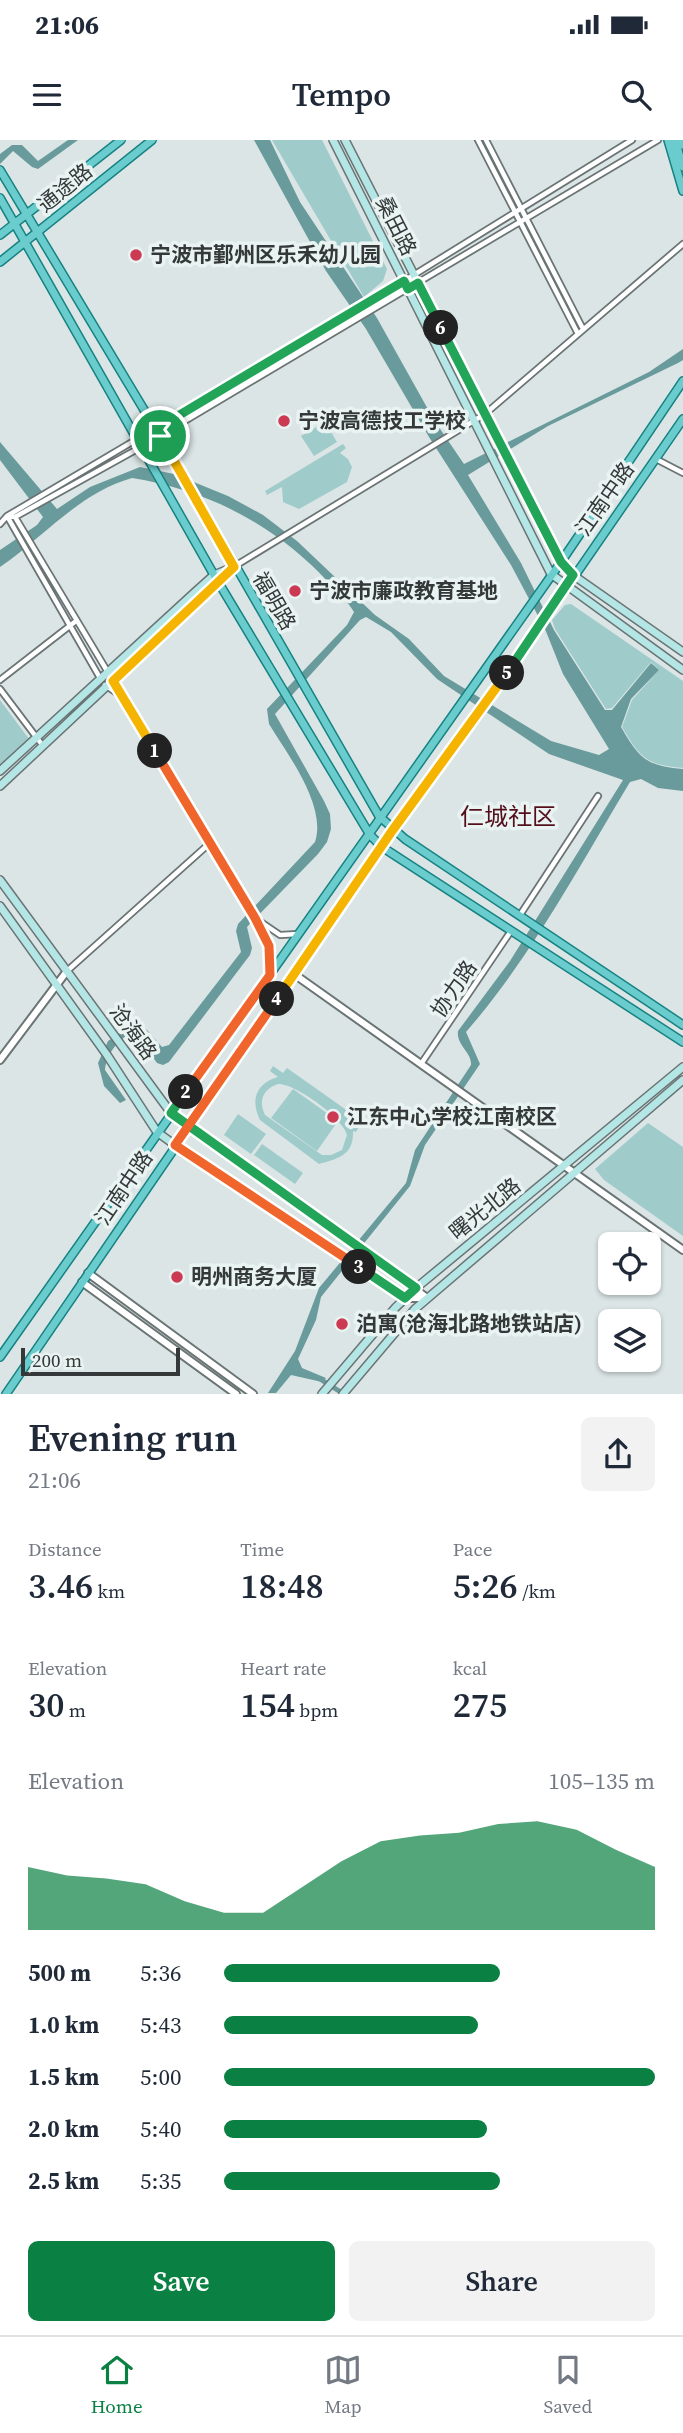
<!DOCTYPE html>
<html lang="en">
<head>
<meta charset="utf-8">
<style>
  body { margin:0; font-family:"Source Serif 4","Noto Sans SC",serif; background:#f2f2f3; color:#1f2937; height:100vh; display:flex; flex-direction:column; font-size:26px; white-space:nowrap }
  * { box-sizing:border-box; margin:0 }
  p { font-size:23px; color:#747a83 }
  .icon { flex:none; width:38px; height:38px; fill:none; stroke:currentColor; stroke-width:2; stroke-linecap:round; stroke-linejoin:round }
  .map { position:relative; height:1254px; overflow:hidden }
  .sheet { display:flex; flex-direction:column; background:#fff; flex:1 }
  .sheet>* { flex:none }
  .buttons { position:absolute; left:598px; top:1092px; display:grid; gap:14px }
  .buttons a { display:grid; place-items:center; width:63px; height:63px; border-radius:10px; background:#fff; box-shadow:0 2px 5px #0004; font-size:35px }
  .scale { position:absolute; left:21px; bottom:18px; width:159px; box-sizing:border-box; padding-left:7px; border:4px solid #343838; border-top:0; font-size:19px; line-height:24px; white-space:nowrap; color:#343838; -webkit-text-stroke:5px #e8f3f2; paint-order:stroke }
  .pin { position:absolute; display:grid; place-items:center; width:60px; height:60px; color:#fff; margin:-30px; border:4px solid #fff; border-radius:50%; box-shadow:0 2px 7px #0007 }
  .km { position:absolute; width:35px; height:35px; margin:-18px; border-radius:50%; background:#222; color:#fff; font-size:19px; line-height:35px; text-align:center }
  .round { display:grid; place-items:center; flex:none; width:74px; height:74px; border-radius:10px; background:#f2f2f3 }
  .overview { display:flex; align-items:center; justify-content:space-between; height:119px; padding:0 28px }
  h1 { font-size:38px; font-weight:600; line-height:52px }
  .metrics { display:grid; grid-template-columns:repeat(3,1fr); gap:10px; height:119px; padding:7px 28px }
  .metrics div { display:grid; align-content:center }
  .metrics b { font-size:35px; font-weight:600 }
  .metrics small { font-size:19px; font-weight:400 }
  .metrics p { font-size:19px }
  .chart { height:196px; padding:14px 28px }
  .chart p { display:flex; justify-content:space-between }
  .chart svg { width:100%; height:126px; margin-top:7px; fill:#0b8043; opacity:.7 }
  .cta { display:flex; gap:14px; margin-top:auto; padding:14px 28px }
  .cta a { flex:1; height:80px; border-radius:10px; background:#0b8043; color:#fff; font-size:28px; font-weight:600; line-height:80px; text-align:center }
  .cta a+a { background:#f2f2f3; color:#1f2937 }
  ul { padding:0 28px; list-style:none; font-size:23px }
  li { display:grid; grid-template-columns:112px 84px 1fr; align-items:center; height:52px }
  li i { height:18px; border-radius:9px; background:#0b8043 }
  .status { display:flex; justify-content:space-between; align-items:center; height:49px; padding:0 35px; background:#fff; direction:ltr }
  .status svg { height:19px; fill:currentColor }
  header { display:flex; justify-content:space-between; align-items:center; height:91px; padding:0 28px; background:#fff; font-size:32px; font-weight:600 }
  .tabs { display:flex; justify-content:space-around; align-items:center; height:98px; border-top:2px solid #e0e1e3; background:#fff; font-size:19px; color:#747a83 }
  .tabs a { display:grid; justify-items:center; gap:4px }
  .tabs .selected { color:#0b8043 }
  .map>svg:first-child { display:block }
  .green { fill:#a0cbcb; fill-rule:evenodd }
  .water { fill:#6a9b9c }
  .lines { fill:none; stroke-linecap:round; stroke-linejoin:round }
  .canal { stroke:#6a9b9c; stroke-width:5 }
  .minor-casing { stroke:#6b7474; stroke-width:8 }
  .tertiary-casing { stroke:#6b7474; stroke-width:10 }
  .secondary-casing { stroke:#6b7474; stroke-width:10 }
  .primary-casing { stroke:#178283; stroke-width:10 }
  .minor { stroke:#fff; stroke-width:4.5 }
  .tertiary { stroke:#fff; stroke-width:6 }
  .secondary { stroke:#b5e6e6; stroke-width:7 }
  .primary { stroke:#6acccd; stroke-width:7 }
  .split-1-casing { stroke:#fff; stroke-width:14 }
  .split-2-casing { stroke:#fff; stroke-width:14 }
  .split-3-casing { stroke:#fff; stroke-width:14 }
  .split-4-casing { stroke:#fff; stroke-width:14 }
  .split-5-casing { stroke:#fff; stroke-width:14 }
  .split-6-casing { stroke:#fff; stroke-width:14 }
  .split-7-casing { stroke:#fff; stroke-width:14 }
  .split-1 { stroke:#f5b400; stroke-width:9 }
  .split-2 { stroke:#f0652b; stroke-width:9 }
  .split-3 { stroke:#22a559; stroke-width:9 }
  .split-4 { stroke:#f0652b; stroke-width:9 }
  .split-5 { stroke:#f5b400; stroke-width:9 }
  .split-6 { stroke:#22a559; stroke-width:9 }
  .split-7 { stroke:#22a559; stroke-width:9 }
  .poi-dot { fill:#cb3a52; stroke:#e8f3f2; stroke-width:2.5 }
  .labels { text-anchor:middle; stroke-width:7; stroke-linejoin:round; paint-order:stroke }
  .street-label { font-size:21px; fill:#343838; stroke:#e8f3f2 }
  .poi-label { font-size:21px; font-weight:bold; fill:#343838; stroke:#e8f3f2; text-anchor:start }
  .quarter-label { font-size:24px; fill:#540f1b; stroke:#e8f3f2 }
</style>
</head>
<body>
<div class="status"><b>21:06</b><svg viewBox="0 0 49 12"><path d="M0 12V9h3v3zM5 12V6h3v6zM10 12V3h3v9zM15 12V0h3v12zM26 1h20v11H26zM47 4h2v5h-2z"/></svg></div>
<header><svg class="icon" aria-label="menu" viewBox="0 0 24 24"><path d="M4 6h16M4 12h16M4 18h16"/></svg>Tempo<svg class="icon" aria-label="search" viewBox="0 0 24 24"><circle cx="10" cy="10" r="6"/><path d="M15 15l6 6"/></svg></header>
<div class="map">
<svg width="683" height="1254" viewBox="0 0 683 1254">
  <rect width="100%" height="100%" fill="#dbe5e5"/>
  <path class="green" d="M272 0H322L387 129 383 141 364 157Z
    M325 282 337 302 314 316 301 296Z
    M343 304 346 308 340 313 348 319 352 327 347 342 299 369 283 362 282 347 267 355 265 351Z
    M571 464 683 541V628C647 625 640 618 622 587L632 560 659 530 651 522 612 568 606 569 555 489 552 480 565 465Z
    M0 560 29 599 0 626Z
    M273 926 283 933 287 928 362 981 356 992 353 991C354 1016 337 1019 319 1024L260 980C250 960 256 943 278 937L270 931ZM278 944C295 943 344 979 347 995L342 1010 331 1015H322L265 975C258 961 263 949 278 944Z
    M293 949 338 981 317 1011 271 978Z
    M238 974 266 994 251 1014 224 995Z
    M648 983 683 1007V1096L604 1040 595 1029Z
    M262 1004 303 1033 295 1044 254 1015Z"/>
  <path class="water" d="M68 0H78L38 29 32 27 13 11 0 24V14L12 5H22L38 21Z
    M254 0H270L300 62 377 178 434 280 464 324 649 232 683 209V220L678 223 548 286 468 335 521 423 554 490 605 570H612L651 523 659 530 631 559 621 587C639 618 646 626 683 629V651L658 648 641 639 630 642C580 725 530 819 466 892L480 924 425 1005 410 1046 321 1157 316 1180 298 1219 302 1228 326 1238 322 1242 291 1235 276 1253H268L295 1211 319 1148 406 1043 415 1010 471 925C472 912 456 905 458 891L510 821 623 640 549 614 437 539 391 492 366 477 360 480 275 574 324 661 330 674 331 689 327 702 318 714 247 787 252 808 250 815 169 922 163 925 157 923 137 894C121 892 106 915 105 930L126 960 120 963 104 946 98 923 108 901 132 884 147 890 162 907 169 905 241 812 236 791 238 784 315 702C327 666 288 615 269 584L267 569 347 485 354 472C348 462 338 452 329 443 278 387 209 350 132 338 79 353 44 397 0 427V410L37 385 43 377 0 320V302L57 369 90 347 140 327 174 334 228 356 263 375 297 401 375 475 409 499 444 536 551 601 599 615 609 609 563 534 545 489 511 425 429 297 366 189 326 131Z"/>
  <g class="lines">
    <path class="canal" d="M320 1239 344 1254"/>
    <defs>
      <path id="minor" d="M478 0 577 192
        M486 0 582 187
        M656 319 683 333
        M15 377 255 778
        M0 384 7 376 15 377 141 307 658 0
        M235 426 485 274 683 104
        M100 538 7 376 404 141 632 0
        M0 540 76 481
        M105 545 124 558
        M0 549 43 606
        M520 775 598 656
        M67 831 210 703
        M270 833 269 806 255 778 280 795 298 794
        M421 924 511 791"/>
      <path id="tertiary" d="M294 834 683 1110
        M0 920 67 831
        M189 985 427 1158
        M175 1005 405 1158H427
        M88 1133 253 1254
        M82 1142 236 1254"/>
      <path id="secondary" d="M333 0 551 434 683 530
        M345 0 561 422 573 435 683 512
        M0 631 194 453 214 435 231 428
        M0 646 234 427
        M0 740 171 973 189 985
        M0 766 107 915 157 992 175 1005
        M322 1254 396 1167 416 1148 683 927
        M343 1254 415 1169 683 940"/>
      <path id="primary" d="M668 0 683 51
        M675 0 683 27
        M682 0 683 5
        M0 30 188 343 379 676 405 699 683 885
        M0 58 214 435 370 695 382 707 683 902
        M0 95 121 0
        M0 122 152 0
        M0 1217 561 422 683 241
        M6 1254 392 691 480 573 683 279"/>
    </defs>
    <use href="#minor" class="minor-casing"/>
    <use href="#tertiary" class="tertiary-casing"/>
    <use href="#secondary" class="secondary-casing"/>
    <use href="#primary" class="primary-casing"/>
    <use href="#minor" class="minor"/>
    <use href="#tertiary" class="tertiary"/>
    <use href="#secondary" class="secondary"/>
    <use href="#primary" class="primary"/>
  </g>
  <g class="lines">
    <defs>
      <path id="split-1" d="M155 611 113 541 234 427 160 296"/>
      <path id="split-2" d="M155 611 255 778 269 806 270 835 186 952"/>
      <path id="split-3" d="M186 952 171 973 416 1148 405 1158 359 1127"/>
      <path id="split-4" d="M277 859 175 1005 359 1127"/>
      <path id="split-5" d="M277 859 392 691 507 533"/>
      <path id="split-6" d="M441 188 561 422 573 435 507 533"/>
      <path id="split-7" d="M160 296 156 289 404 141 408 149 418 143 441 188"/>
    </defs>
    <use href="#split-1" class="split-1-casing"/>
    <use href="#split-2" class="split-2-casing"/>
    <use href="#split-3" class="split-3-casing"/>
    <use href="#split-4" class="split-4-casing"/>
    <use href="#split-5" class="split-5-casing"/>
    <use href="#split-6" class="split-6-casing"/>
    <use href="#split-7" class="split-7-casing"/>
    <use href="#split-1" class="split-1"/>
    <use href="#split-2" class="split-2"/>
    <use href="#split-3" class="split-3"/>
    <use href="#split-4" class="split-4"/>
    <use href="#split-5" class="split-5"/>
    <use href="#split-6" class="split-6"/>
    <use href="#split-7" class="split-7"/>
  </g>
  <g class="poi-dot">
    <circle cx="136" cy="115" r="7"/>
    <circle cx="284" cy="281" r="7"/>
    <circle cx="295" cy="451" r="7"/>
    <circle cx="333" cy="977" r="7"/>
    <circle cx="177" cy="1137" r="7"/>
    <circle cx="342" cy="1184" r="7"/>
  </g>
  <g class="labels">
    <g class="street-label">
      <text transform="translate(65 48) rotate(-39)" y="7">通途路</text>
      <text transform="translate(396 86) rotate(63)" y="7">桑田路</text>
      <text transform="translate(605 359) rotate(-55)" y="7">江南中路</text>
      <text transform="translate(274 461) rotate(60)" y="7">福明路</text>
      <text transform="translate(454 849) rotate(-56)" y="7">协力路</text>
      <text transform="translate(133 892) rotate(54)" y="7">沧海路</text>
      <text transform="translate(124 1048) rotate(-56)" y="7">江南中路</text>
      <text transform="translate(485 1069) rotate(-39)" y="7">曙光北路</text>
    </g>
    <g class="poi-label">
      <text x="150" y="122">宁波市鄞州区乐禾幼儿园</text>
      <text x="298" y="288">宁波高德技工学校</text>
      <text x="309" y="458">宁波市廉政教育基地</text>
      <text x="347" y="984">江东中心学校江南校区</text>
      <text x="191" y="1144">明州商务大厦</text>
      <text x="356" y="1191">泊寓(沧海北路地铁站店)</text>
    </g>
    <g class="quarter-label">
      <text x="508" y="685">仁城社区</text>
    </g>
  </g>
</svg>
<div class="buttons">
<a><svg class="icon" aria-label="locate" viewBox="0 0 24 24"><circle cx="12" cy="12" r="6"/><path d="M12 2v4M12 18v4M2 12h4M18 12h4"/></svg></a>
<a><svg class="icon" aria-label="layers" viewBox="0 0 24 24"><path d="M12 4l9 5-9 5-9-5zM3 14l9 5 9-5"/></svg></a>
</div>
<div class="scale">200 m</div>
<div class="pin" style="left:160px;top:296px;background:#1e9e55"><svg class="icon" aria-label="arrive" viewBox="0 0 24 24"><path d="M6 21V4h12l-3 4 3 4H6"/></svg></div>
<b class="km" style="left:155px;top:611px">1</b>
<b class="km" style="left:186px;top:952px">2</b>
<b class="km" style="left:359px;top:1127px">3</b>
<b class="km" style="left:277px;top:859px">4</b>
<b class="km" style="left:507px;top:533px">5</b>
<b class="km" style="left:441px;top:188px">6</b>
</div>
<section class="sheet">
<div class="overview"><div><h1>Evening run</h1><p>21:06</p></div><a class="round"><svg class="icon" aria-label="share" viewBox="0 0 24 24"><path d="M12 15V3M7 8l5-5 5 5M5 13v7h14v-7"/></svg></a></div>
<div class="metrics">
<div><p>Distance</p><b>3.46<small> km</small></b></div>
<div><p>Time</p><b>18:48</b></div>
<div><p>Pace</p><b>5:26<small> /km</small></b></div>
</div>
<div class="metrics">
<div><p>Elevation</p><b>30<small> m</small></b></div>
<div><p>Heart rate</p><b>154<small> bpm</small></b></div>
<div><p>kcal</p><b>275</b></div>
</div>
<div class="chart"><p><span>Elevation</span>105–135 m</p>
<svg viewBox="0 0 160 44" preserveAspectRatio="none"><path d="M0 44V22L10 25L20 26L30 28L40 34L50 38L60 38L70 29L80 20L90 13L100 11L110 10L120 7L130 6L140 9L150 16L160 22V44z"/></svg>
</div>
<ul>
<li><b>500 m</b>5:36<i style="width:64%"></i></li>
<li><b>1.0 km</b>5:43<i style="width:59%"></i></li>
<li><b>1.5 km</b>5:00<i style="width:100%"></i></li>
<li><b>2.0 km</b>5:40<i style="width:61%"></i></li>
<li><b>2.5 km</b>5:35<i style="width:64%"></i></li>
</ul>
<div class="cta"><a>Save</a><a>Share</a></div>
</section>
<nav class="tabs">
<a class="selected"><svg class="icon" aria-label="home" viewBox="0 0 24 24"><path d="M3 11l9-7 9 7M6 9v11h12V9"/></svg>Home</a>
<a><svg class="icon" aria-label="map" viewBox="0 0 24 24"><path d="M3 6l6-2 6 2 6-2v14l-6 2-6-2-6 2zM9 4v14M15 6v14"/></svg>Map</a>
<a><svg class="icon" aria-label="saved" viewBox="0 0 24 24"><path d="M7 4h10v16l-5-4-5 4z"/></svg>Saved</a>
</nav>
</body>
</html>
